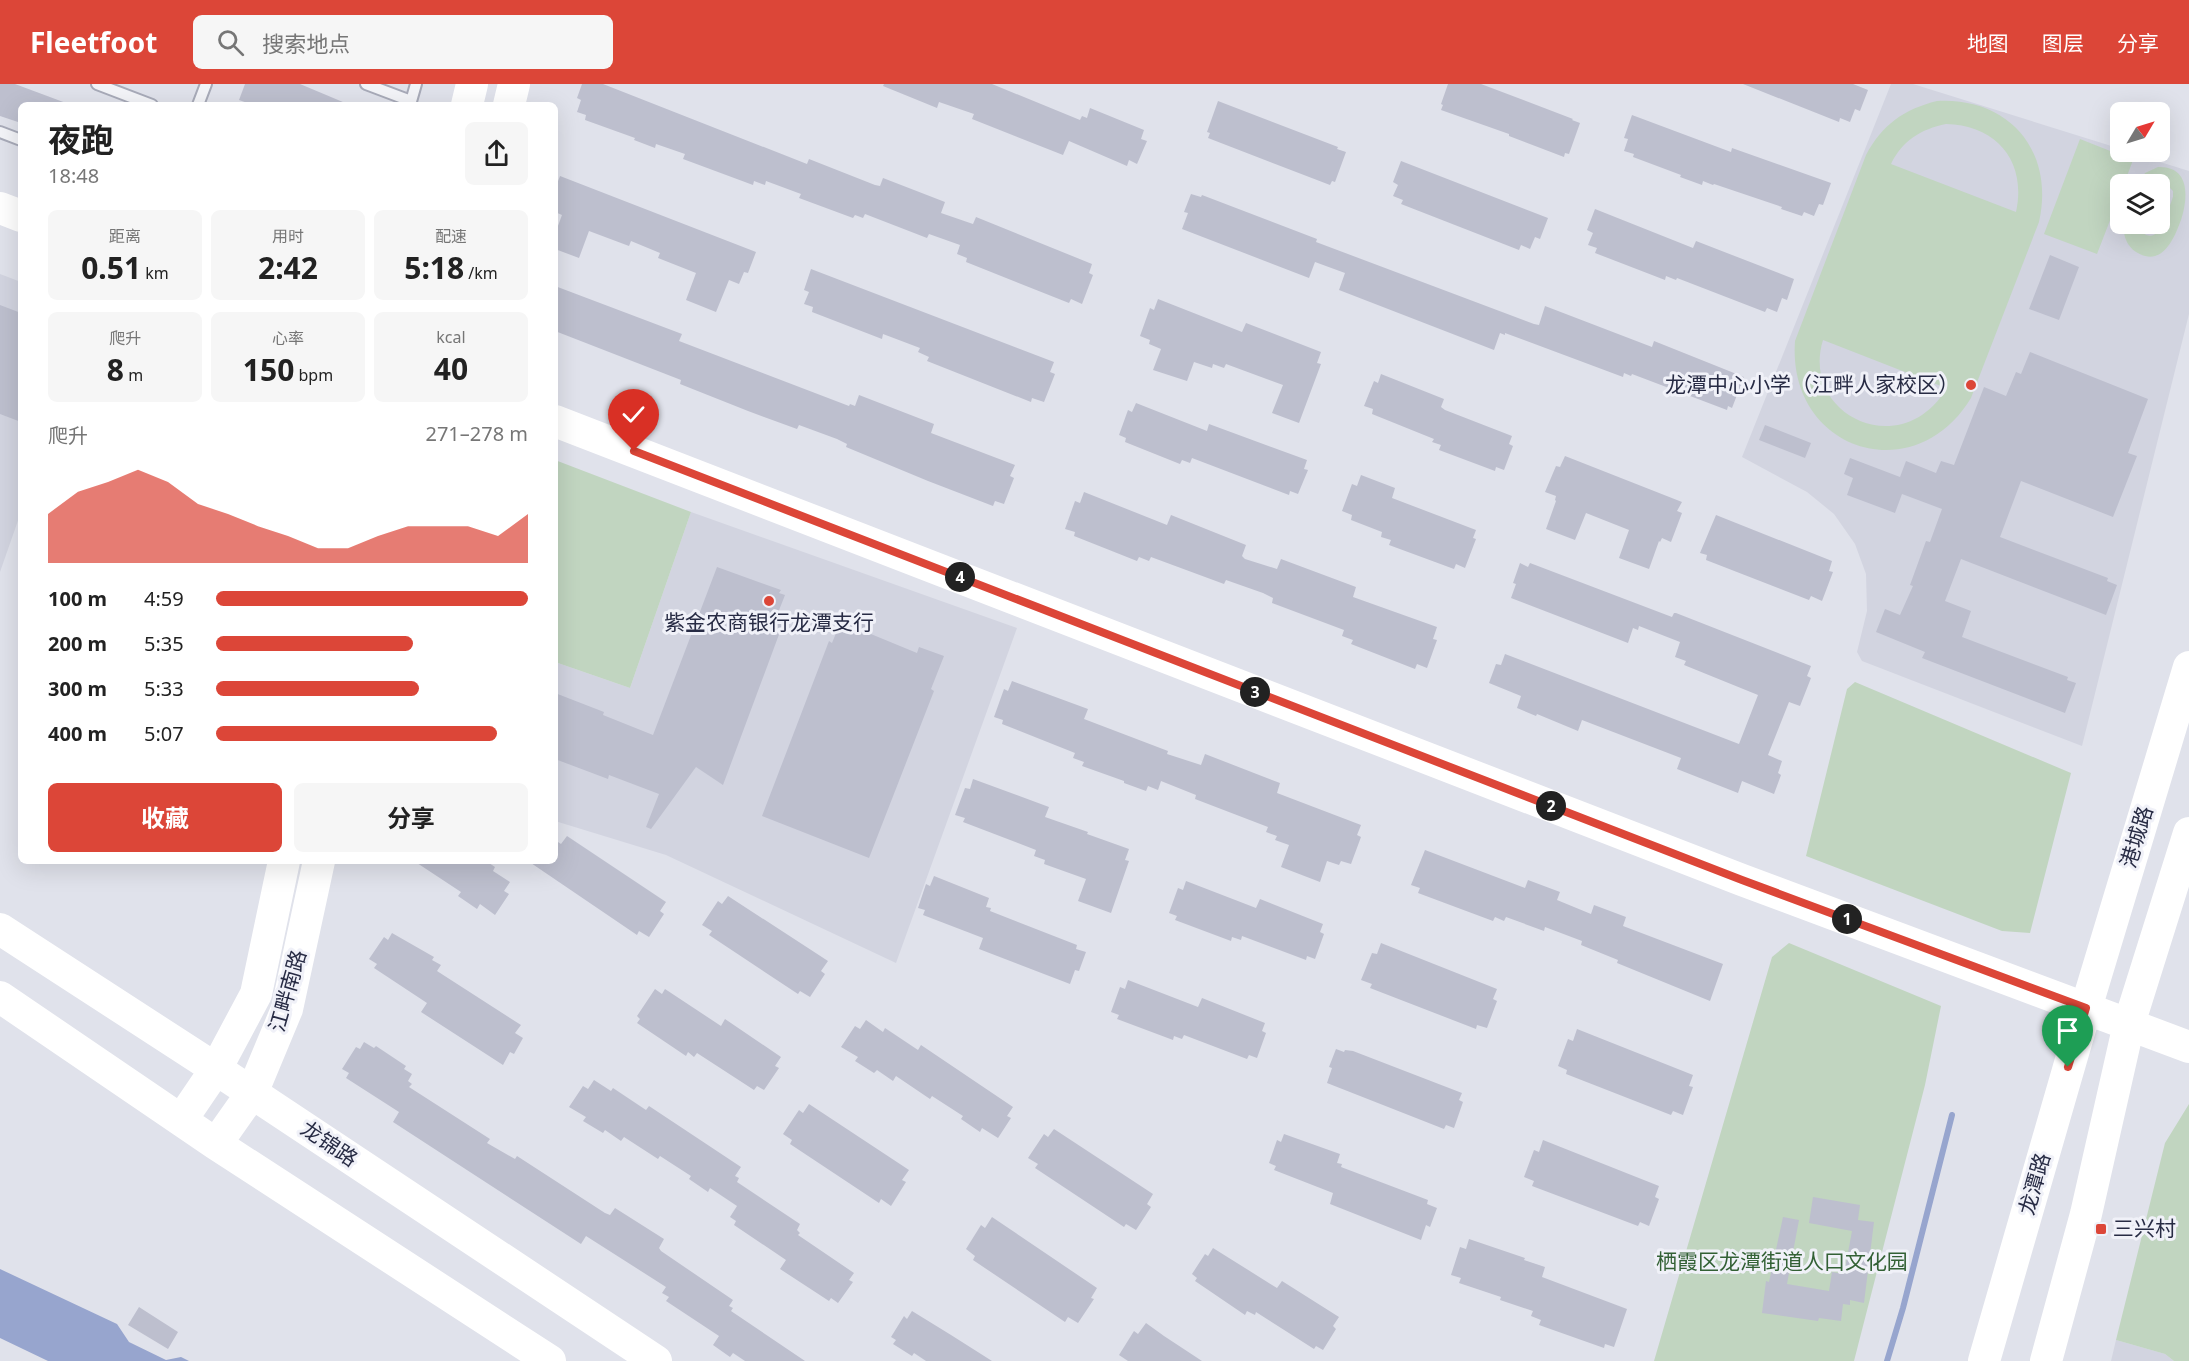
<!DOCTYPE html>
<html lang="zh">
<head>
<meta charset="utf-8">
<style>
  body { margin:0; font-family:"Noto Sans","Noto Sans SC",sans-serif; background:#f6f6f6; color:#222; height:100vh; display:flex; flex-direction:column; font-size:22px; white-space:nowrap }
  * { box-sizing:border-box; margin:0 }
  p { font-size:20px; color:#767676 }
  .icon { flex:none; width:33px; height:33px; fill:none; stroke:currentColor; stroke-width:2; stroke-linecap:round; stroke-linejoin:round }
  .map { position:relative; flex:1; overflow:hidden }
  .sheet { position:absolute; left:18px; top:18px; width:540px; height:762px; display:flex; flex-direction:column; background:#fff; border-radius:9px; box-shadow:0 6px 24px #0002 }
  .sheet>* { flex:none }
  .needle { width:39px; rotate:52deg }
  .controls { position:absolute; left:2110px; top:18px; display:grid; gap:12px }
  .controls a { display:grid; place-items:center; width:60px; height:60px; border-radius:9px; background:#fff; box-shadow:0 6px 24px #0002; font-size:30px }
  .pin { position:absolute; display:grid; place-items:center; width:51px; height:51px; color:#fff; margin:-62px -26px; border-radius:50% 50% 50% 0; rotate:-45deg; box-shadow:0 0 6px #0007 }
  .pin .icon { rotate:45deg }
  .km { position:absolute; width:30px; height:30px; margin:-15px; border-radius:50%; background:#222; color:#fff; font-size:16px; line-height:30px; text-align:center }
  .round { display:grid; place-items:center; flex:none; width:63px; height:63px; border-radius:9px; background:#f6f6f6 }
  .head { display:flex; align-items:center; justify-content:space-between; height:102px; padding:0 30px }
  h1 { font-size:33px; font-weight:700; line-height:45px }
  .stats { display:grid; grid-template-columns:repeat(3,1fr); gap:9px; height:102px; padding:6px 30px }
  .stats div { display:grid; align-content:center; border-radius:9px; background:#f6f6f6; text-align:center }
  .stats b { font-size:30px; font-weight:700 }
  .stats small { font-size:16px; font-weight:400 }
  .stats p { font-size:16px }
  .chart { height:168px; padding:12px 30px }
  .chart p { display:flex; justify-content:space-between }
  .chart svg { width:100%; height:108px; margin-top:6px; fill:#dc4638; opacity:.7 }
  .primary-button { display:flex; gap:12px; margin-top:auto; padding:12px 30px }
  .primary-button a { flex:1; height:69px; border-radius:9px; background:#dc4638; color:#fff; font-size:24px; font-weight:700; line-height:69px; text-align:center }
  .primary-button a+a { background:#f6f6f6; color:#222 }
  ul { padding:0 30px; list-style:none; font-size:20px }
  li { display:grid; grid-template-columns:96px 72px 1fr; align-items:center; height:45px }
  li i { height:15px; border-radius:8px; background:#dc4638 }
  header { display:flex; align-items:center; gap:36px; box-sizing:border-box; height:84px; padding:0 30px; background:#dc4638; color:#fff }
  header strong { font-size:28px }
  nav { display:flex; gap:33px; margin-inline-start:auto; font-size:21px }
  .search { width:420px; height:54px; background:#f6f6f6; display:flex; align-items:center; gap:15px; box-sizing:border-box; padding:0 21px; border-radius:9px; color:#767676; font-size:22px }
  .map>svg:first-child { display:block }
  .built { fill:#d2d4e0; fill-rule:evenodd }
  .green { fill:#c1d5c0; fill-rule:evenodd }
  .water { fill:#97a5ce }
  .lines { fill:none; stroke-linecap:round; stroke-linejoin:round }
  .stream { stroke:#97a5ce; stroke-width:6 }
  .building { fill:#bdbfce }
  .lane-casing { stroke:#a8abb9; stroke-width:14 }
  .lane { stroke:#f3f4f8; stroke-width:10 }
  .secondary { stroke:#fff; stroke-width:32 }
  .route-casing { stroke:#fff; stroke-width:12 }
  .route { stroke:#dc4638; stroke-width:8 }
  .poi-dot { fill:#dc4638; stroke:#f0f1f8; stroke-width:2 }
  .labels { text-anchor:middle; stroke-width:6; stroke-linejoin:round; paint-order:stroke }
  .poi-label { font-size:21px; fill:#272b44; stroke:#f0f1f8; text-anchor:end }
  .street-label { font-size:21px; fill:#272b44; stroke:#f0f1f8 }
  .park-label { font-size:21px; fill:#336135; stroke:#f0f1f8 }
</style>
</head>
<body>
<header>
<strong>Fleetfoot</strong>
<div class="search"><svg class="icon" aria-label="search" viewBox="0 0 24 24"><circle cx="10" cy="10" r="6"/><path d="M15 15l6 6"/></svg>搜索地点</div>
<nav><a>地图</a><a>图层</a><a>分享</a></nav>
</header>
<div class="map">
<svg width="2189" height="1277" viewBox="0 0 2189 1277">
  <rect width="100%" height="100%" fill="#e0e2eb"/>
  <path class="built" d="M1891 0H1913L2121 65V68H2128L2189 87V230L2082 662 1862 577 1857 568 1867 527 1866 490 1855 460 1834 430 1807 408 1742 373ZM2121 100H2160V140H2121Z
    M0 190 21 198V428L0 488Z
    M691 428 1017 544 896 879 666 771 555 737V578L630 604Z
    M2116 1256 2165 1270 2174 1277H2111Z"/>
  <path class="green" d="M1937 17C2009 13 2055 67 2039 138L1971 314C1914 408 1787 366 1795 257L1866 71C1882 41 1904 25 1937 17ZM1946 40C1997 41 2027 78 2016 128L1891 80C1902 57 1921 45 1946 40ZM1823 256 1946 304H1947C1901 380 1800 331 1823 256Z
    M2080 55 2133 76 2124 100H2121V108L2097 170 2044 150Z
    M2158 83C2189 82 2189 111 2181 136 2174 155 2162 184 2136 168 2126 161 2123 151 2124 140H2141L2142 148C2160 164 2168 125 2173 113V107L2166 100H2138L2145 89Z
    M555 376 691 428 630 604 555 578Z
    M1855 598 2071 689 2030 849 2002 847 1806 772 1847 605Z
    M1789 859 1941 922 1925 1001 1854 1277H1654L1772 873Z
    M2189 1020V1277H2174L2165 1270 2116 1256 2165 1059Z"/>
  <path class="water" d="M0 1185 117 1240 129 1258 166 1276 181 1273 189 1277H48L0 1254Z"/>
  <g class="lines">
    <path class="stream" d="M1887 1277 1903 1224 1952 1031"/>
  </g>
  <path class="building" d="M0 0H15L66 19V21H21V39L0 32Z
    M245 0H300L350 21H253L239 16Z
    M582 0H603L807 80 809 75 875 101 880 102 883 94 945 118 941 129 973 140 976 133 1092 180 1089 189 1093 191 1082 220 1071 215 1069 219 966 178 967 174 957 170 960 161 929 150 927 154 865 130 863 134 855 131 853 134 799 114 801 110 766 97 765 101 754 97 753 101 683 75 685 70 656 60 655 64 634 56 635 54 585 36 586 31 577 28 581 16 577 14Z
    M884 0H992L1080 36 1082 32 1087 34 1090 24 1144 46 1141 55 1147 57 1137 80 1129 76 1127 82 1069 57 1063 71 972 35 974 30 939 18 937 24 883 2Z
    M1448 0H1481L1573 35 1572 36 1580 39 1569 70 1565 69 1564 73 1509 52V50L1441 26 1443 21 1441 20Z
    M1743 0H1853L1868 6 1860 27 1855 25 1850 38 1840 34 1839 38Z
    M1218 17 1338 63 1337 65 1346 68 1335 98 1332 97 1330 101 1208 54 1210 49 1207 48Z
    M1632 31 1731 68 1732 64 1831 99 1823 121 1819 120 1814 132 1804 128 1802 132 1781 125 1782 123 1714 100 1713 101 1703 97 1702 101 1680 93 1681 91 1633 73 1634 70 1624 67 1628 55 1624 54Z
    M1401 77 1548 134 1540 155 1535 153 1530 165 1521 161 1519 166 1401 120 1403 116 1393 112 1398 101 1393 98Z
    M560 92 756 168 748 189 744 188 739 200 729 196 716 228 686 216 696 189 658 174 660 169 631 157 629 162 589 147 579 174 555 165V150L562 131 555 128V105Z
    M1191 110 1201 113 1202 111 1317 155 1316 158 1534 240 1539 241 1545 222 1652 263 1654 257 1744 293 1732 324 1728 322 1727 326 1632 290 1631 292 1624 289 1623 293 1505 249V251L1500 249 1494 266 1339 206 1345 189 1315 178 1309 194 1182 145 1188 129 1184 128Z
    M1595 125 1693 164 1696 157 1794 195 1787 216 1782 214 1777 228 1767 224 1765 228 1677 194 1676 196 1666 192 1665 196 1595 169 1597 164 1588 161 1593 149 1587 146Z
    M2050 171 2079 183 2059 236 2029 225Z
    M811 185 1054 278 1050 288 1055 290 1044 318 1032 314 1031 318 927 277 929 273 918 268 920 264 883 250 882 255 812 228 813 223 804 220 809 208 804 206Z
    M555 202 682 250 679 257 849 322 850 320 855 322 859 311 934 340 931 349 1015 381 1010 392 1014 394 1004 420 995 417 993 422 928 397 846 363 847 360 837 355 799 341 797 345 748 327 680 300 681 296 555 247Z
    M1158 215 1242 248 1246 239 1321 268 1317 279 1321 280 1299 339 1272 329 1283 301 1226 280 1224 284 1213 280 1212 284 1194 278 1187 297 1153 286 1161 265 1149 260 1150 256 1140 252 1150 224 1154 226Z
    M0 221 21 229V338L0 330Z
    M2030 268 2148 315 2128 369 2137 372 2113 433 2021 397 2000 453 2108 494 2107 497 2117 501 2106 531 1961 475 1945 517 1971 527 1962 553 2068 593 2067 596 2076 599 2065 629 1922 574 1925 568 1876 548 1885 525 1900 531 1913 502 1910 501 1926 457 1930 458 1942 425 1902 410 1895 429 1847 411 1853 394 1844 390 1850 374 1900 393 1906 377 1936 389 1941 377 1954 381 1984 303 2006 312 2016 288 2021 290Z
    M1381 290 1444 315 1441 323 1445 326 1512 352 1509 360 1513 362 1504 386 1496 383 1495 387 1439 366 1441 361 1432 358 1434 355 1372 330 1373 325 1364 322 1374 297 1378 299Z
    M1136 319 1202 345 1207 347 1209 340 1307 376 1304 385 1308 386 1298 410 1290 407 1289 411 1192 374 1190 379 1182 376 1180 380 1125 358 1126 354 1119 351 1128 326 1132 328Z
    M1765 341 1811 359 1805 374 1759 356Z
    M1565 372 1682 418 1677 427 1682 429 1671 458 1662 454 1660 458 1659 457 1649 485 1619 474 1629 446 1586 429 1575 456 1546 445 1556 417 1555 416 1556 412 1545 408 1556 382 1560 383Z
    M1361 391 1395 404 1392 414 1476 446 1473 454 1476 455 1465 484 1456 480 1454 485 1389 461 1391 456 1381 453 1382 448 1351 436 1352 431 1342 427 1352 400 1357 402Z
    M1084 408 1167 441 1171 431 1246 461 1242 472 1245 475 1277 485 1281 475 1356 503 1353 513 1437 543 1433 555 1437 556 1427 584 1417 580 1415 585 1351 560 1353 556 1342 552 1344 546 1272 519 1273 514 1263 509 1226 496 1224 500 1151 473 1149 477 1139 473 1137 477 1074 452 1075 448 1065 445 1075 417 1080 419Z
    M1716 431 1832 477 1829 487 1833 488 1822 517 1811 512 1809 516 1706 476 1707 471 1700 469Z
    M1520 479 1528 483 1530 479 1672 533 1674 529H1676L1811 582 1807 592 1811 594 1800 622 1789 618 1768 671 1782 677 1778 689 1781 691 1774 710 1742 697 1738 709 1677 685 1681 674 1582 636 1578 647 1537 630 1536 632 1517 624 1521 612 1489 599 1496 580 1501 581 1505 570 1739 660 1758 611 1684 581 1686 577 1675 573 1680 558 1639 542 1638 546 1633 544 1628 559 1511 514 1516 500 1513 499Z
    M717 483 781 506 779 509 785 511 776 534 784 537 723 701 696 683 651 745 646 743 659 710 609 691 608 695 555 675V609L604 628 603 631 653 651Z
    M843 532 868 542 866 548 917 569 919 563 944 572 931 605 934 607 869 774 762 732 829 557 832 559Z
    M1012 597 1088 625 1084 635 1168 667 1167 670 1201 681 1205 670 1280 699 1277 709 1361 741 1357 751 1361 753 1351 780 1341 777 1339 781 1327 777 1320 798 1281 783 1289 761 1275 756 1277 752 1266 748 1268 743 1195 715 1196 711 1161 697 1158 706 1148 702 1146 707 1124 699V697L1082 682 1084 678 1073 674 1075 669 1002 640 1003 636 994 633 1004 605 1008 607Z
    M973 695 1049 723 1045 733 1088 748 1087 750 1129 765 1125 776 1129 777 1111 829 1078 817 1086 795 1044 780 1045 776 1034 772 1036 766 963 738 965 734 955 731 965 704 970 705Z
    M567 752 666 818 660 827 664 830 649 853 639 847 637 851 528 777H555V756L561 760Z
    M1425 766 1525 804 1528 796 1560 808 1557 816 1591 830 1594 821 1626 833 1623 842 1723 880 1710 917 1617 879 1618 876 1581 861 1582 857 1545 843 1544 847 1506 833 1504 837 1495 833 1493 837 1418 809 1420 804 1411 801Z
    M414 777H486L495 783 493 787 510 798 504 807 509 810 495 831 480 820 477 825 458 812 461 808Z
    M934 792 989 814 986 823 991 824 990 827 1077 861 1076 865 1086 868 1079 887 1075 886 1070 900 979 865 983 854 923 831 925 826 918 824 926 800 930 802Z
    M1186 797 1256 824 1260 815 1323 840 1320 848 1324 850 1315 875 1307 872 1306 876 1242 852 1241 856 1232 853 1231 857 1175 836 1177 832 1169 829 1178 804 1183 806Z
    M728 812 828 877 821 887 825 890 810 913 800 907 798 910 709 851 712 847 702 841 718 817 722 820Z
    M392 849 434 873 432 876 441 881 437 887 521 941 515 949 523 954 514 970 510 968 503 981 421 928 427 919 374 884 377 880 369 875 384 853 388 856Z
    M1381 859 1497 905 1493 915 1497 917 1487 944 1477 941 1476 945 1370 904 1372 900 1361 896 1372 869 1377 870Z
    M1128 896 1198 923 1202 914 1265 939 1262 947 1266 949 1257 974 1249 971 1247 975 1184 951 1182 955 1174 952 1173 956 1117 935 1119 931 1111 928 1120 903 1125 905Z
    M655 905 662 910 665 905 721 942 725 935 781 973 775 982 779 984 764 1006 757 1002 754 1006 697 969 694 973 688 968 686 972 637 939 640 935 637 932Z
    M866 936 883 948 885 944 918 966 921 961 1013 1023 1007 1032 1011 1034 998 1054 982 1044 980 1048 961 1035 963 1032 932 1012 930 1015 896 992 893 997 877 986 874 989 855 977 858 973 841 963 855 942 860 945Z
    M1577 945 1693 991 1689 1002 1693 1003 1683 1031 1673 1027 1671 1031 1566 990 1567 986 1558 982 1568 955 1573 957Z
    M364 958 374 964 376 962 406 982 404 985 412 990 408 997 412 1000 409 1003 490 1055 487 1059 515 1075 517 1072 605 1129 610 1131 615 1124 664 1155 659 1164 661 1167 733 1216 729 1222 733 1224 731 1227 805 1277H745L733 1269 730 1273 713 1261 719 1252 666 1217 669 1213 662 1209 666 1203 586 1152 581 1160 393 1038 399 1028 346 994 349 989 342 985 356 963 360 965Z
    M1336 965 1344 968 1345 966 1353 967 1462 1009 1459 1016 1463 1018 1454 1044 1446 1041 1444 1045 1327 999 1332 984 1329 983Z
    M594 996 611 1007 613 1004 646 1026 649 1022 741 1083 735 1092 739 1094 737 1098 800 1140 797 1146 800 1149 798 1151 854 1189 849 1196 853 1198 838 1219 831 1214 829 1217 780 1185 786 1176 734 1141 736 1137 730 1133 737 1122 710 1104 708 1108 689 1095 691 1092 660 1072 658 1075 624 1053 621 1057 605 1046 603 1049 583 1037 586 1033 569 1023 583 1002 588 1005Z
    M809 1020 909 1086 902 1096 906 1098 891 1122 881 1115 879 1119 790 1060 792 1056 783 1050 799 1026 803 1029Z
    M1054 1045 1153 1110 1147 1120 1151 1123 1136 1146 1126 1140 1124 1143 1035 1084 1038 1080 1028 1074 1044 1050 1048 1053Z
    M1284 1050 1340 1070 1337 1079 1342 1080 1341 1083 1428 1116 1427 1120 1437 1124 1430 1143 1426 1141 1421 1156 1330 1120 1333 1109 1274 1086 1276 1082 1269 1079 1277 1056 1281 1058Z
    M1543 1056 1659 1102 1655 1113 1659 1115 1649 1142 1640 1138 1638 1142 1532 1102 1534 1097 1524 1093 1534 1066 1539 1068Z
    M1813 1113 1860 1121 1858 1136 1874 1138 1864 1219 1850 1216V1221L1843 1220 1841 1237 1819 1234 1818 1237 1762 1229 1766 1197 1769 1198 1783 1133 1799 1136 1787 1200 1829 1207 1832 1188 1844 1190 1852 1147 1809 1139Z
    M992 1133 1097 1204 1091 1214 1094 1215 1078 1239 1068 1233 1065 1238 973 1176 975 1172 966 1165 981 1141 985 1144Z
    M1469 1155 1525 1174 1524 1176 1545 1183 1542 1193 1627 1225 1614 1263 1605 1260 1604 1264 1539 1241 1541 1236 1531 1232 1533 1227 1500 1216 1501 1213 1459 1199 1461 1194 1451 1191 1460 1163 1466 1165Z
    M1213 1164 1277 1204 1282 1197 1339 1233 1333 1242 1336 1245 1323 1266 1316 1262 1314 1265 1256 1228 1255 1231 1247 1227 1245 1231 1195 1197 1197 1194 1192 1190 1205 1170 1208 1172Z
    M139 1223 178 1248 168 1265 128 1241Z
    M912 1227 951 1251 992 1277H926L914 1269 912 1272 893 1260 896 1256 891 1253 904 1232 907 1235Z
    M1146 1239 1164 1252 1202 1277H1128L1119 1271 1134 1247 1138 1250Z"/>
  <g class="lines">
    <defs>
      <path id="lane" d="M97 0 152 21
        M366 0 411 17
        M198 21 206 0
        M410 21 416 0
        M0 48 21 56"/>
    </defs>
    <use href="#lane" class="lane-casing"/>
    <use href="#lane" class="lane"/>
    <path class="secondary" d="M467 21 472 0
      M509 21 514 0
      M0 124 21 132
      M555 337 1742 796 2189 963
      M0 845 216 985 656 1277
      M0 913 216 1060 550 1277
      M182 1035 216 985 256 910 284 777
      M216 1060 252 1009 287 925 319 777
      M1984 1277 2086 924 2189 583
      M2046 1277 2086 1130 2129 940 2189 749"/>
  </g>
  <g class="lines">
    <defs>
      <path id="route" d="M634 367 1742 796 2086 924 2068 983"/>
    </defs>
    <use href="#route" class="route-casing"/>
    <use href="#route" class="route"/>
  </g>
  <g class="poi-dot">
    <circle cx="1971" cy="301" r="6"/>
    <circle cx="769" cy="517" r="6"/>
    <rect x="2095" y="1139" width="12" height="12" rx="3"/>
  </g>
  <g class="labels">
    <g class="poi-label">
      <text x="1959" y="308">龙潭中心小学（江畔人家校区）</text>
      <text x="769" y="546" text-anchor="middle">紫金农商银行龙潭支行</text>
      <text x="2113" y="1152" text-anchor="start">三兴村</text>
    </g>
    <g class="street-label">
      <text transform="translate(2137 753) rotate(-73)" y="7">港城路</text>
      <text transform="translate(288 907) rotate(-74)" y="7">江畔南路</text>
      <text transform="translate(329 1060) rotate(34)" y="7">龙锦路</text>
      <text transform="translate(2035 1100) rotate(-74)" y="7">龙潭路</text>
    </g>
    <g class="park-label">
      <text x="1782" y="1185">栖霞区龙潭街道人口文化园</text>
    </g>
  </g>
</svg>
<div class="controls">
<a><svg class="needle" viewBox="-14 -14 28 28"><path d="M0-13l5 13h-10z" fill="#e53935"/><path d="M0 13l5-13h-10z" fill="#767676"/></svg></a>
<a><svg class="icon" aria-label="layers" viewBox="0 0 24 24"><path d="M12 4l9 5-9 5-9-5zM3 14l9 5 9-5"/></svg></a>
</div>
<div class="pin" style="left:2068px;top:983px;background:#1e9e55"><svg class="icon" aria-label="arrive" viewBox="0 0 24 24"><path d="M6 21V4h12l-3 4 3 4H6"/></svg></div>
<div class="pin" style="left:634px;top:367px;background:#d93025"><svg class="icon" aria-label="check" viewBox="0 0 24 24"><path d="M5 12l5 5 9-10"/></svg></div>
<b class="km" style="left:1847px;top:835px">1</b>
<b class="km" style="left:1551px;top:722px">2</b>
<b class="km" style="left:1255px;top:608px">3</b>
<b class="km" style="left:960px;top:493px">4</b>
<section class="sheet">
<div class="head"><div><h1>夜跑</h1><p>18:48</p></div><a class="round"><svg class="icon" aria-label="share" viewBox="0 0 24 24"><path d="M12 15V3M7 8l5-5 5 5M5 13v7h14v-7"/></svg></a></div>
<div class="stats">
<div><p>距离</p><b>0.51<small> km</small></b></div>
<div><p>用时</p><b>2:42</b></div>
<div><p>配速</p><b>5:18<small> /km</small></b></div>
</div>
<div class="stats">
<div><p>爬升</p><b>8<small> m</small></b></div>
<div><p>心率</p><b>150<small> bpm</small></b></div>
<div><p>kcal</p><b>40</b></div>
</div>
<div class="chart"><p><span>爬升</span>271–278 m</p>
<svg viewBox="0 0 160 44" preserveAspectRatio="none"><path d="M0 44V24L10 15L20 11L30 6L40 11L50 20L60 24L70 29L80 33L90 38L100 38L110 33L120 29L130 29L140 29L150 33L160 24V44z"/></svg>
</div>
<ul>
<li><b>100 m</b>4:59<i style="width:100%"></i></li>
<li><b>200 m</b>5:35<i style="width:63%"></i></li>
<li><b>300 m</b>5:33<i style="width:65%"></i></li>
<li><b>400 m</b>5:07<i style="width:90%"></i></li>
</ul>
<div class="primary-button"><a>收藏</a><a>分享</a></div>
</section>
</div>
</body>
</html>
